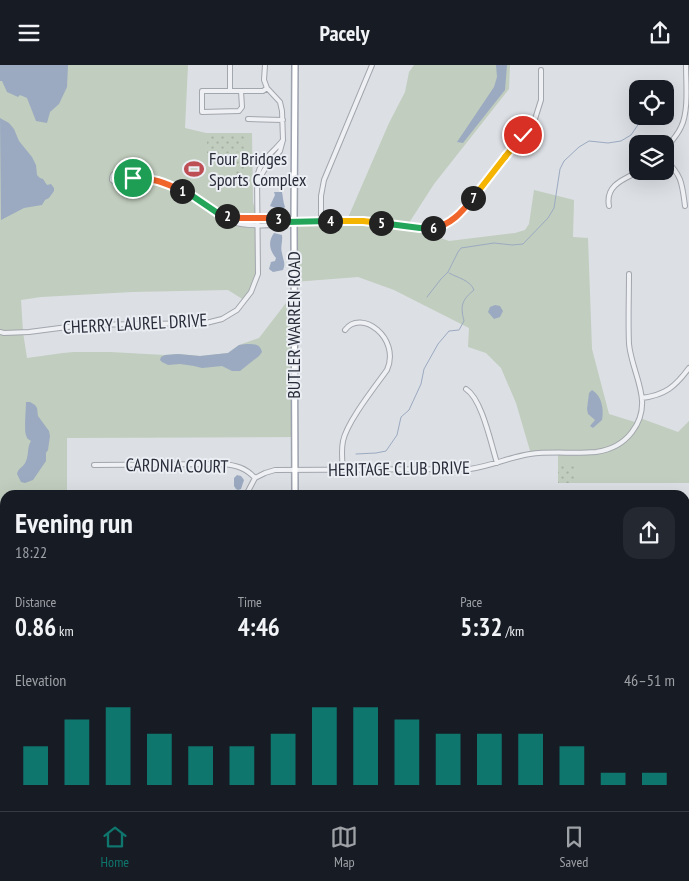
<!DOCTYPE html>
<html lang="en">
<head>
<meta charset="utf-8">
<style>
  body { margin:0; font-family:"PT Sans Narrow",sans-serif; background:#242831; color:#f1f3f6; height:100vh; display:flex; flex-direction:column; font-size:19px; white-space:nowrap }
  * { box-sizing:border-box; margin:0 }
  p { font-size:16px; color:#9ea1a6 }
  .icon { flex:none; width:28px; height:28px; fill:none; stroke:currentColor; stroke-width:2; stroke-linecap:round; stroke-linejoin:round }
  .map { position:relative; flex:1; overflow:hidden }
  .panel { position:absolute; left:0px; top:425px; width:690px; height:321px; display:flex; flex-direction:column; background:#171b24; border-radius:15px 15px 0 0; box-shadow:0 5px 20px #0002 }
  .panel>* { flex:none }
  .buttons { position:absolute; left:629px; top:15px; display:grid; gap:10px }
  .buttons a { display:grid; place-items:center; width:45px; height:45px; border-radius:10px; background:#171b24; box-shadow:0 5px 20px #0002; font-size:25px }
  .pin { position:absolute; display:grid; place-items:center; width:42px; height:42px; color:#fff; margin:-21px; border:2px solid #fff; border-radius:50%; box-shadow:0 1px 5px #0007 }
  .km { position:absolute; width:25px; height:25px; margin:-12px; border-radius:50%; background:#222; color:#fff; font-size:14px; line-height:25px; text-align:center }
  .round { display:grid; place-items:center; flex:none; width:52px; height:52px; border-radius:15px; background:#242831 }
  .summary { display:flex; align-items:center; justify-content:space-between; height:85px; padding:0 15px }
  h1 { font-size:28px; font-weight:700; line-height:38px }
  .figures { display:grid; grid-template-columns:repeat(3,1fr); gap:8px; height:85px; padding:5px 15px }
  .figures div { display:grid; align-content:center }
  .figures b { font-size:25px; font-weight:700 }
  .figures small { font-size:14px; font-weight:400 }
  .figures p { font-size:14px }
  .chart { height:140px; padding:10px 15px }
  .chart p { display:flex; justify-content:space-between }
  .chart svg { width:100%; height:90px; margin-top:5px; stroke:#0f766e; stroke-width:6 }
  header { display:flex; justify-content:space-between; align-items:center; height:65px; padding:0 15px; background:#171b24; font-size:22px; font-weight:700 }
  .tabs { display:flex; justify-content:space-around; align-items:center; height:70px; border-top:1px solid #363941; background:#171b24; font-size:14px; color:#9ea1a6 }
  .tabs a { display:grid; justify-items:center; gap:2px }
  .tabs .active { color:#0f766e }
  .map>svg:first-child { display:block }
  .built { fill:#cbced5 }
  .industrial { fill:url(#industrial-grid) }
  .grass { fill:#c1cdbe }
  .park { fill:url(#park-dots) }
  .water { fill:#9baac1 }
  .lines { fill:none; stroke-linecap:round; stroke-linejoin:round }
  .stream { stroke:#9baac1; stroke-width:1 }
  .minor-casing { stroke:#a2a6ad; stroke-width:6 }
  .major-casing { stroke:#9da2af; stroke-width:8 }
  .minor { stroke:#eef0f3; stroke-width:4 }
  .major { stroke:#fff; stroke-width:5 }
  .split-1-casing { stroke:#fff; stroke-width:10 }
  .split-2-casing { stroke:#fff; stroke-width:10 }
  .split-3-casing { stroke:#fff; stroke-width:10 }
  .split-4-casing { stroke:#fff; stroke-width:10 }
  .split-5-casing { stroke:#fff; stroke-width:10 }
  .split-6-casing { stroke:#fff; stroke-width:10 }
  .split-7-casing { stroke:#fff; stroke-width:10 }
  .split-8-casing { stroke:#fff; stroke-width:10 }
  .split-9-casing { stroke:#fff; stroke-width:10 }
  .split-1 { stroke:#f0652b; stroke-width:6 }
  .split-2 { stroke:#22a559; stroke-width:6 }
  .split-3 { stroke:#f0652b; stroke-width:6 }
  .split-4 { stroke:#22a559; stroke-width:6 }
  .split-5 { stroke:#f5b400; stroke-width:6 }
  .split-6 { stroke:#22a559; stroke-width:6 }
  .split-7 { stroke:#f0652b; stroke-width:6 }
  .split-8 { stroke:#f5b400; stroke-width:6 }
  .split-9 { stroke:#f5b400; stroke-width:6 }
  .labels { text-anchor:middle; stroke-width:4; stroke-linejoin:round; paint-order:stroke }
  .poi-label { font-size:18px; fill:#282c39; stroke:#ebeef3; text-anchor:start }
  .street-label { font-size:18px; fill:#282c39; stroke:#ebeef3 }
</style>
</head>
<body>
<header><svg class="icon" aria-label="menu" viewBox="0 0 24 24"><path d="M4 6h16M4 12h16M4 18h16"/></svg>Pacely<svg class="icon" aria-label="share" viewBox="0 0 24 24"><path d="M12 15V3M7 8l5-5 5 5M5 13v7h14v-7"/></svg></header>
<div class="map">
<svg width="689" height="746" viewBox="0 0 689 746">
  <defs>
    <pattern id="industrial-grid" width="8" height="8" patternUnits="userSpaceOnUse" patternTransform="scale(1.25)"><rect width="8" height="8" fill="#cbced5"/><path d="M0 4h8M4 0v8" fill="none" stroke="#aeb1b8"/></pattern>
    <pattern id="park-dots" width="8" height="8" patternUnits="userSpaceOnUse" patternTransform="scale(1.25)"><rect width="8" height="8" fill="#c1cdbe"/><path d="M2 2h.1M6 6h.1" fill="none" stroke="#a6b0a4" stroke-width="1.8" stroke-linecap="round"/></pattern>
  </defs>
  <rect width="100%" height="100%" fill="#dcdfe4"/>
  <path class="built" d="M46 741H79V746H46Z"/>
  <path class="industrial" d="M79 741H112V746H79Z"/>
  <path class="grass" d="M0 0H188L185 63 206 68H252L253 137 258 154V209L253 223 244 235 228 225 132 227 41 232 21 235 23 267 27 293 63 288 74 287H110L165 290 178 289 200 291 228 288 239 280 259 273 286 238 295 237V372L67 373V430H5V604H0Z
    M414 0H510L509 24 434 119 407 161 449 176 515 168 525 165 529 159 534 125 574 135 573 172 588 173 592 284 609 349 638 358 640 353 678 367 689 356V418H558V388L531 389 516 338 501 303 486 288 468 282 469 263 394 225 358 212 294 217V156L347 155 389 58 405 27 409 7Z
    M112 741H287L282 746H112Z"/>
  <path class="park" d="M207 69H224V88H207Z
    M226 69H244V87L226 88Z
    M234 92H244V111H234Z
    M558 399H576V418H558Z"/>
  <path class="water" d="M0 0H68L67 22 59 39 50 47 47 58 36 56 27 33 20 30 18 32 7 27 2 16H0Z
    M496 0H507L505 25 463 78 457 77 494 22 497 12Z
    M0 53 9 58 14 64 19 76 32 92 36 100 37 110 40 113 43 114 47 120 51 119 54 123V126L49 133 45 135 42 140 24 143 1 155Z
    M274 127H282C283 132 283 137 285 142L282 145 270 141 275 130Z
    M274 168 282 170C283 177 280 182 282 188 283 195 286 198 283 205L273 207 269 204 271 197 275 196 276 193C269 185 268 176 274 168Z
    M495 240 500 241 503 246 500 252 494 254 488 247 490 242Z
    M246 279C253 279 260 278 262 287L259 291 240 306H232L222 301 202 303 194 301 180 299 168 300 162 297 160 295 161 292 165 290 178 289 200 291 228 288 239 280Z
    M592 325C602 331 604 344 602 355L593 363 590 361 595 355 588 349 587 344 589 328Z
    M26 337H30L35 340 37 343 38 351 49 366 50 371 48 385 46 388V396L33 415 25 418 21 417 17 409C18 403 24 402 26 396 29 389 27 382 31 376 28 374 27 374 26 370 24 366 26 344 26 337Z
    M237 410 241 411 244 415 241 424 238 425 236 424 234 421V413Z"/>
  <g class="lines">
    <path class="stream" d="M665 27 668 24
      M427 232 441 214 448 207 458 187 461 183 494 178 512 180 523 179 548 153 554 143 560 104 564 96 579 82 589 76 608 78 621 76 631 70 644 51
      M356 389 376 388 386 386 397 370 401 352 409 345 421 319 424 304 438 279 449 266 459 265 464 256C460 240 462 235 474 225 470 215 458 213 449 208"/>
    <defs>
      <path id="minor" d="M230 25V0
        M241 26 242 42 239 46 202 47V26H263L267 23
        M248 54 283 55
        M665 84C671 77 677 71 681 62 689 46 686 18 686 0
        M665 94C682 111 682 118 685 141
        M133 113C126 115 117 120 112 115 112 101 126 112 133 113 141 114 148 112 156 114 169 118 183 125 194 132 207 140 219 153 233 157 244 161 275 162 286 157
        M258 116 266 102 280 86 283 75 282 46 280 37 267 23 264 15 265 0
        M609 141C605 120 624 114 640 106
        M219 149 241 153H272L286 157 363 156 427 163H435L447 159 453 155 463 146 535 54 541 35V5
        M321 156V131L324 115 372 0
        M0 267 4 268 29 267 83 260 206 258 222 254 237 245 251 227 258 209 257 111C262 93 272 89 283 75
        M466 324C482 334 491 379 497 398
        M642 333C665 330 675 322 689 303
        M94 400 222 399C236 400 246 403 255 413
        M343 404C342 395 341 386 343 376 347 357 374 323 387 305 401 273 361 243 345 265
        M246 430 255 413 265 408 275 405 470 404C491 401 510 392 530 389 552 386 574 389 596 387 610 385 623 379 632 367 655 337 632 310 629 279 628 255 629 232 629 209
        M0 636H5
        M685 647 689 646
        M685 667H689
        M0 670 5 661
        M0 699V713
        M4 746 5 741"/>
      <path id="major" d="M295 430 294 156 295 0
        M685 707 689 706
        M293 746V741
        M354 746 396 741"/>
    </defs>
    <use href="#minor" class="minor-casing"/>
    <use href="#major" class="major-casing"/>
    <use href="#minor" class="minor"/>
    <use href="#major" class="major"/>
  </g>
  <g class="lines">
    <defs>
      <path id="split-1" d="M133 113C151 112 166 118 182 126"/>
      <path id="split-2" d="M182 126 194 132 219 149 227 151"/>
      <path id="split-3" d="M227 151 241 153H272L278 154"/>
      <path id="split-4" d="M278 154 286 157 330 156"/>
      <path id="split-5" d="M330 156H363L381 158"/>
      <path id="split-6" d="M381 158 420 163H433"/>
      <path id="split-7" d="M433 163C451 160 462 147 473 133"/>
      <path id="split-8" d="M473 133 505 92"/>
      <path id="split-9" d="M505 92 523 70"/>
    </defs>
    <use href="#split-1" class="split-1-casing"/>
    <use href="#split-2" class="split-2-casing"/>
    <use href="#split-3" class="split-3-casing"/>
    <use href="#split-4" class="split-4-casing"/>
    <use href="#split-5" class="split-5-casing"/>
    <use href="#split-6" class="split-6-casing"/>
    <use href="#split-7" class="split-7-casing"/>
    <use href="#split-8" class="split-8-casing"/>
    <use href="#split-9" class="split-9-casing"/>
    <use href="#split-1" class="split-1"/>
    <use href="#split-2" class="split-2"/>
    <use href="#split-3" class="split-3"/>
    <use href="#split-4" class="split-4"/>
    <use href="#split-5" class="split-5"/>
    <use href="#split-6" class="split-6"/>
    <use href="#split-7" class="split-7"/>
    <use href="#split-8" class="split-8"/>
    <use href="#split-9" class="split-9"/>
  </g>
  <defs>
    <symbol id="stadium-bare" viewBox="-9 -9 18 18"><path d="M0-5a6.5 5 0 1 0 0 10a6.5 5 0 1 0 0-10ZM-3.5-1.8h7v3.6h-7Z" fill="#bd4e54" stroke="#ebeef3" stroke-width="2.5" paint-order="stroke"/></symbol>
  </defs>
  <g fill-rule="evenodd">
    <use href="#stadium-bare" x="180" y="90" width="28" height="28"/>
  </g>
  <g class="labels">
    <g class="poi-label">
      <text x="209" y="100">Four Bridges<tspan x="209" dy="21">Sports Complex</tspan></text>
    </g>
    <g class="street-label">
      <text transform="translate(135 259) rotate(-3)" y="6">CHERRY LAUREL DRIVE</text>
      <text transform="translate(294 260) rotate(-90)" y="6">BUTLER WARREN ROAD</text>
      <text transform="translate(177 401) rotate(1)" y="6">CARDNIA COURT</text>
      <text transform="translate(399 404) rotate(-1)" y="6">HERITAGE CLUB DRIVE</text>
    </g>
  </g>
</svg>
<div class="buttons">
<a><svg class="icon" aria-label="locate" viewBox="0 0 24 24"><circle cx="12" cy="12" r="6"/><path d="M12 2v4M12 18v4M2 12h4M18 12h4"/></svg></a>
<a><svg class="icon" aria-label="layers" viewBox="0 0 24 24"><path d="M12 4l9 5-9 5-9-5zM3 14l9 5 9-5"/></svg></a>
</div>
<div class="pin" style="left:133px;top:113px;background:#1e9e55"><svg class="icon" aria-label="arrive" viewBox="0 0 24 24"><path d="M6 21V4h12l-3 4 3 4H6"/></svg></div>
<div class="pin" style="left:523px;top:70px;background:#d93025"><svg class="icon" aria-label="check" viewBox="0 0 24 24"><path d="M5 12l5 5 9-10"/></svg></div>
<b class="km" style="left:182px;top:126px">1</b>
<b class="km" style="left:227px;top:151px">2</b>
<b class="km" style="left:278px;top:154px">3</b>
<b class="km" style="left:330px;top:156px">4</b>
<b class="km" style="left:381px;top:158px">5</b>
<b class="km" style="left:433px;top:163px">6</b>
<b class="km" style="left:473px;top:133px">7</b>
<section class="panel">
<div class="summary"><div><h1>Evening run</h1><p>18:22</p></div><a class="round"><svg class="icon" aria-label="share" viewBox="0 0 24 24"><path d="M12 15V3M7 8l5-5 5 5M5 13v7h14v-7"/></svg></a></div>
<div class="figures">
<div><p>Distance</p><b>0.86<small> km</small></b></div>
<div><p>Time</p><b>4:46</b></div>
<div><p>Pace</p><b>5:32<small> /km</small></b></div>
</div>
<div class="chart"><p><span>Elevation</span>46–51 m</p>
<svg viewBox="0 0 160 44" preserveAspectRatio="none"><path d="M5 44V25M15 44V12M25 44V6M35 44V19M45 44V25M55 44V25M65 44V19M75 44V6M85 44V6M95 44V12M105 44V19M115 44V19M125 44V19M135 44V25M145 44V38M155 44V38"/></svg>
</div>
</section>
</div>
<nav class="tabs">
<a class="active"><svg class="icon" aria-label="home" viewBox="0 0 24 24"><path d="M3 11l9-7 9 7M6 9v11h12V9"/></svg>Home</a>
<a><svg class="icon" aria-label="map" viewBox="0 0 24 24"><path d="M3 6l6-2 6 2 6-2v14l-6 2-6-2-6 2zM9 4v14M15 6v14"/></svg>Map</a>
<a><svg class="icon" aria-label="saved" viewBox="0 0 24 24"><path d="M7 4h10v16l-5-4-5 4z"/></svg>Saved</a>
</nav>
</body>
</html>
